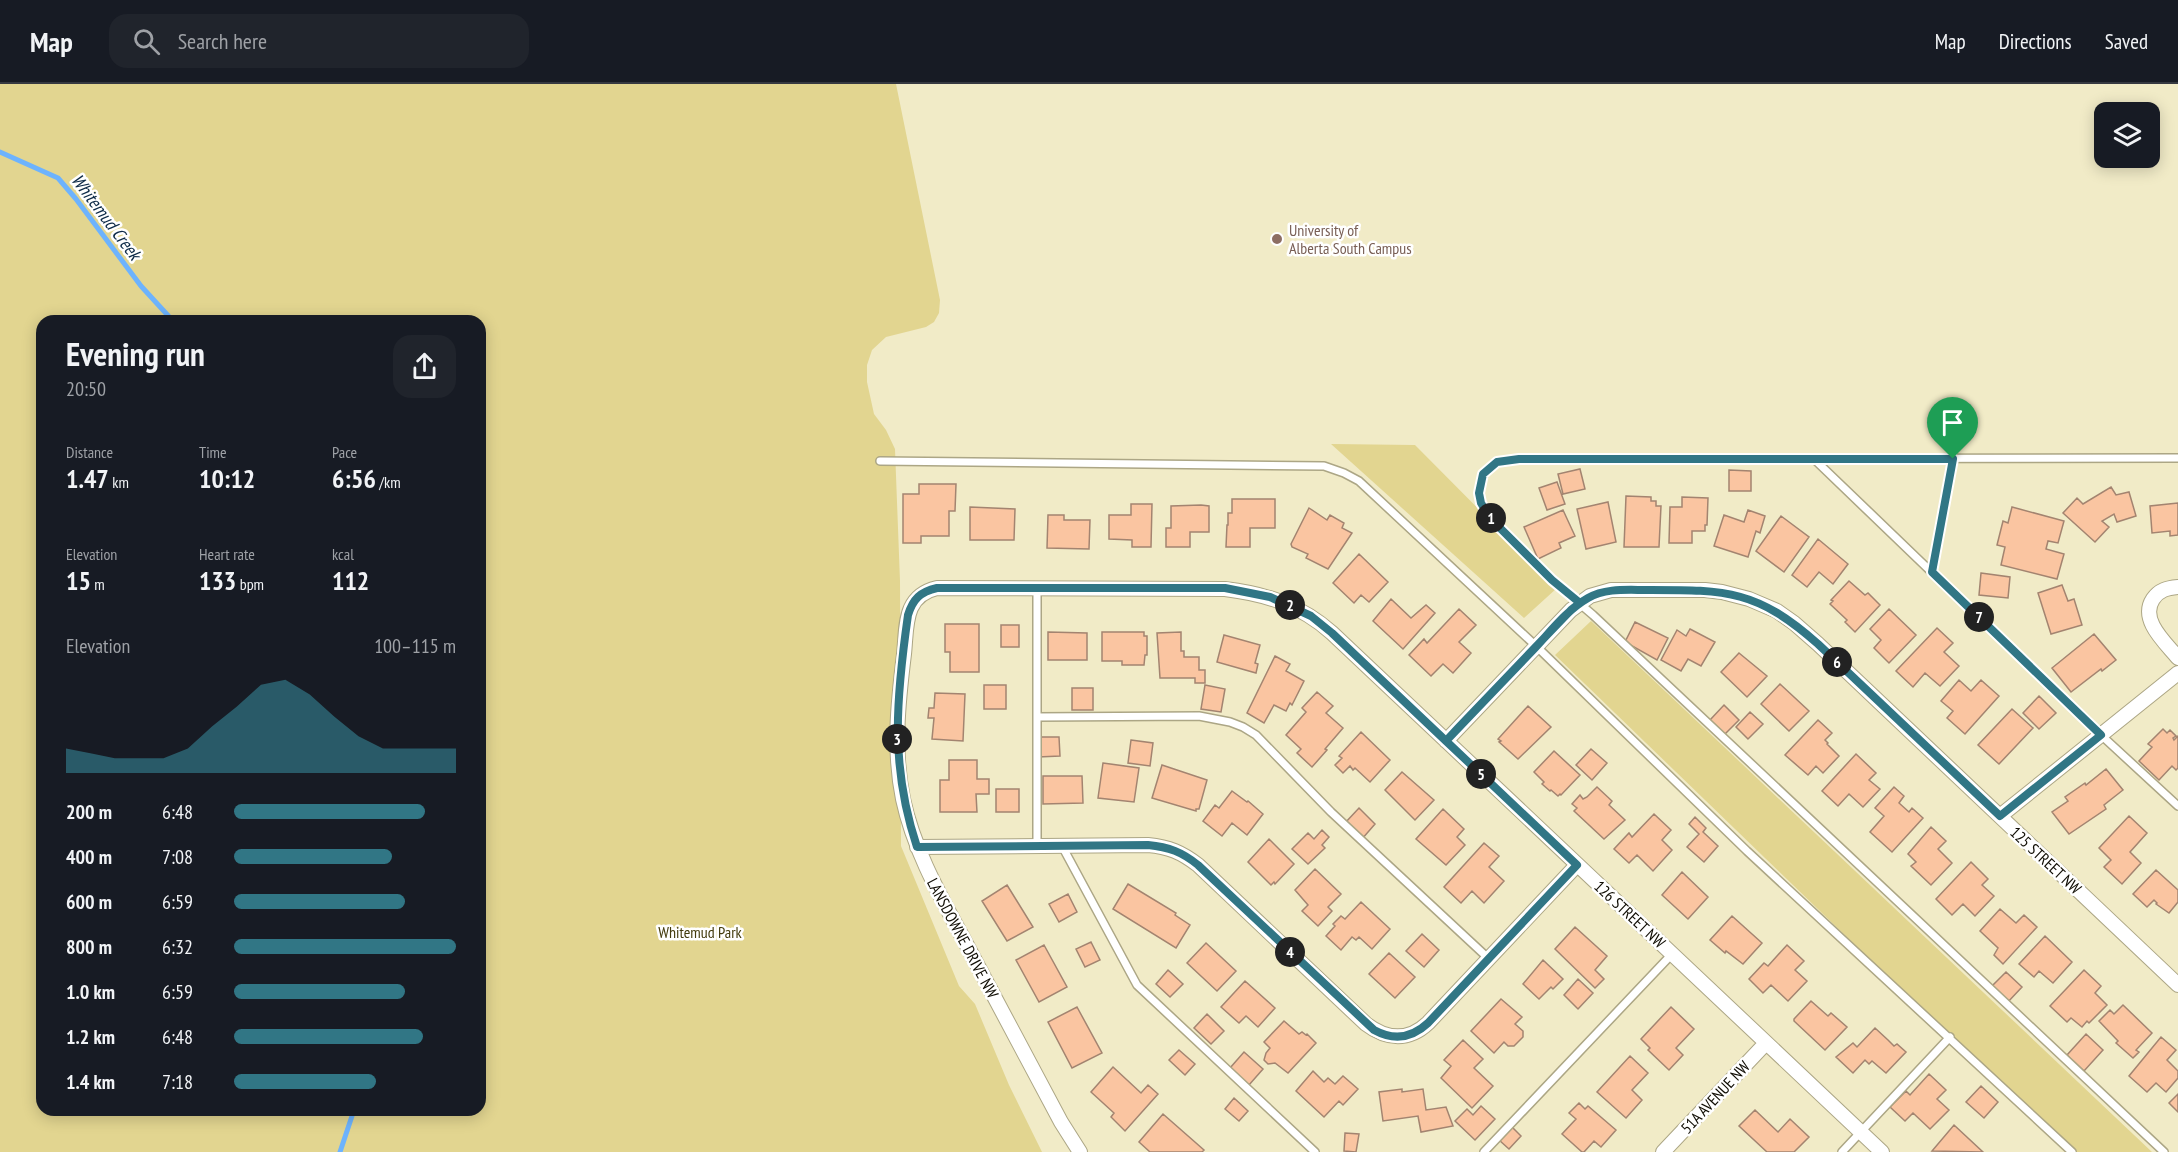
<!DOCTYPE html>
<html lang="en">
<head>
<meta charset="utf-8">
<style>
  body { margin:0; font-family:"PT Sans Narrow",sans-serif; background:#20242c; color:#f1f3f6; height:100vh; display:flex; flex-direction:column; font-size:22px; white-space:nowrap }
  * { box-sizing:border-box; margin:0 }
  p { font-size:20px; color:#9ea1a6 }
  .icon { flex:none; width:33px; height:33px; fill:none; stroke:currentColor; stroke-width:2; stroke-linecap:round; stroke-linejoin:round }
  .map { position:relative; flex:1; overflow:hidden }
  .drawer { position:absolute; left:36px; top:231px; width:450px; height:801px; display:flex; flex-direction:column; background:#171b24; border-radius:18px; box-shadow:0 3px 15px #0003 }
  .drawer>* { flex:none }
  .tools { position:absolute; left:2094px; top:18px; display:grid; gap:12px }
  .tools a { display:grid; place-items:center; width:66px; height:66px; border-radius:12px; background:#171b24; box-shadow:0 3px 15px #0003; font-size:30px }
  .pin { position:absolute; display:grid; place-items:center; width:51px; height:51px; color:#fff; margin:-62px -26px; border-radius:50% 50% 50% 0; rotate:-45deg; box-shadow:0 0 6px #0007 }
  .pin .icon { rotate:45deg }
  .km { position:absolute; width:30px; height:30px; margin:-15px; border-radius:50%; background:#222; color:#fff; font-size:16px; line-height:30px; text-align:center }
  .round { display:grid; place-items:center; flex:none; width:63px; height:63px; border-radius:18px; background:#20242c }
  .summary { display:flex; align-items:center; justify-content:space-between; height:102px; padding:0 30px }
  h1 { font-size:33px; font-weight:700; line-height:45px }
  .metrics { display:grid; grid-template-columns:repeat(3,1fr); gap:9px; height:102px; padding:6px 30px }
  .metrics div { display:grid; align-content:center }
  .metrics b { font-size:26px; font-weight:700 }
  .metrics small { font-size:16px; font-weight:400 }
  .metrics p { font-size:16px }
  .chart { height:168px; padding:12px 30px }
  .chart p { display:flex; justify-content:space-between }
  .chart svg { width:100%; height:108px; margin-top:6px; fill:#317685; opacity:.7 }
  ul { padding:0 30px; list-style:none; font-size:20px }
  li { display:grid; grid-template-columns:96px 72px 1fr; align-items:center; height:45px }
  li i { height:15px; border-radius:8px; background:#317685 }
  header { display:flex; align-items:center; gap:36px; box-sizing:border-box; height:84px; padding:0 30px; background:#171b24; border-bottom:2px solid #363941 }
  header strong { font-size:28px }
  nav { display:flex; gap:33px; margin-inline-start:auto; font-size:21px }
  .search { width:420px; height:54px; background:#20242c; display:flex; align-items:center; gap:15px; box-sizing:border-box; padding:0 21px; border-radius:18px; color:#9ea1a6; font-size:22px }
  .map>svg:first-child { display:block }
  .green { fill:#e2d590; fill-rule:evenodd }
  .lines { fill:none; stroke-linecap:round; stroke-linejoin:round }
  .stream { stroke:#6db3fd; stroke-width:5 }
  .building { fill:#fac5a1; stroke:#a38470; stroke-width:1.5 }
  .lane-casing { stroke:#aca685; stroke-width:10 }
  .street-casing { stroke:#aca685; stroke-width:16 }
  .lane { stroke:#fff; stroke-width:7 }
  .street { stroke:#fff; stroke-width:14 }
  .route-casing { stroke:#fff; stroke-width:12 }
  .route { stroke:#317685; stroke-width:8 }
  .education-dot { fill:#8d6e63; stroke:#fff; stroke-width:2 }
  .labels { text-anchor:middle; stroke-width:5; stroke-linejoin:round; paint-order:stroke }
  .education-label { font-size:16px; fill:#785e54; stroke:#fff; text-anchor:start }
  .street-label { font-size:16px; fill:#0f0c03; stroke:#fff }
  .park-label { font-size:16px; fill:#433b0d; stroke:#fff }
  .water-label { font-size:18px; font-style:italic; fill:#0d2a47; stroke:#fff }
</style>
</head>
<body>
<header>
<strong>Map</strong>
<div class="search"><svg class="icon" aria-label="search" viewBox="0 0 24 24"><circle cx="10" cy="10" r="6"/><path d="M15 15l6 6"/></svg>Search here</div>
<nav><a>Map</a><a>Directions</a><a>Saved</a></nav>
</header>
<div class="map">
<svg width="2178" height="1068" viewBox="0 0 2178 1068">
  <rect width="100%" height="100%" fill="#f1ebc7"/>
  <path class="green" d="M0 0H896L940 216 939 229 934 238 926 243 886 253 872 266 867 281V298L874 330 886 346 895 365 900 497 901 762 959 902 975 920 1009 1001 1042 1068H0ZM42 237H480V1026H42Z
    M1331 360 1415 361 1557 504 1524 534Z
    M1591 537 2152 1068H2069L1555 571Z"/>
  <g class="lines">
    <path class="stream" d="M0 68 58 94 76 115 141 202 173 237
      M480 882 482 886 480 896
      M340 1068 354 1026"/>
  </g>
  <path class="building" d="M1580 385 1585 405 1563 410 1558 390Z
    M1729 386 1751 387V407H1729Z
    M1557 398 1565 420 1547 426 1539 404Z
    M919 400H956L955 427H949V452H921V459H903V410H919Z
    M2111 403 2116 411 2129 408 2136 432 2117 438 2114 430 2102 437 2109 443 2095 458 2063 429 2077 414 2083 420Z
    M1626 412 1651 413V417H1656V422H1661L1659 463H1624Z
    M1682 413 1708 414 1707 441H1705V447H1692V459H1669L1670 423H1682Z
    M1232 415H1275V444H1250V463H1226L1227 441H1228V429H1232Z
    M1608 418 1616 458 1586 465 1577 425Z
    M2178 419V451L2170 452V447L2152 449 2150 422Z
    M1131 420H1152L1151 463H1132V456L1109 455V431H1131Z
    M1201 421 1209 422V448H1190V463H1166V444H1171V422Z
    M970 423 1015 425 1014 456H970Z
    M2012 423 2064 437 2058 459 2048 457 2046 465 2064 470 2057 495 2001 481 2005 463 1997 461 2003 437 2008 439Z
    M1309 424 1327 436 1330 431 1344 439 1342 444 1352 449 1328 485 1306 474 1308 470 1292 463 1291 460Z
    M1563 426 1575 452 1559 459 1561 464 1538 475 1524 443Z
    M1748 426 1765 432 1760 449 1756 447 1748 473 1714 462 1724 431 1744 438Z
    M1048 431H1064V436H1090L1089 465 1047 464Z
    M1781 432 1809 453 1784 488 1756 467Z
    M1818 455 1848 480 1833 500 1819 488 1807 503 1792 491Z
    M1359 470 1388 498 1369 518 1361 511 1354 519 1333 499Z
    M1981 489 2010 493 2008 514 1979 511Z
    M1849 497 1865 511 1868 509 1880 521 1855 548 1845 538 1847 536 1830 520 1833 517 1831 516Z
    M2062 501 2068 517 2074 515 2082 541 2051 550 2038 509Z
    M1391 515 1411 534 1426 521 1435 529 1403 565 1373 537Z
    M1459 525 1476 541 1459 558 1471 569 1453 589 1443 580 1431 592 1409 571 1424 555 1427 559Z
    M1889 525 1916 551 1889 579 1874 564 1881 556 1870 545Z
    M1635 538 1668 554 1657 576 1625 558Z
    M945 540H979V588H950V568H945Z
    M1001 541H1019V563H1001Z
    M1937 544 1953 559 1944 568 1959 582 1940 602 1925 589 1913 603 1896 587Z
    M1690 545 1715 558 1701 582 1688 575 1681 587 1661 576 1677 546 1686 552Z
    M1048 548 1087 549V576H1048Z
    M1102 548H1144V552H1147V571H1145L1144 581H1122V577H1102Z
    M1181 548V567H1184V573H1199V586H1205V599H1195V594H1160L1157 549Z
    M2094 550 2116 576 2102 587 2101 585 2071 608 2052 584Z
    M1224 551 1260 561 1255 579 1258 580 1256 589 1217 578Z
    M1739 569 1767 592 1747 613 1721 588Z
    M1275 572 1290 580 1286 587 1304 597 1292 621 1290 619 1286 627 1274 621 1264 639 1247 629Z
    M1959 596 1971 607 1981 596 1999 612 1965 650 1947 634 1953 627 1941 617Z
    M1780 600 1809 627 1789 647 1761 620Z
    M984 601H1006V625H984Z
    M1205 601 1225 605 1221 628 1201 625Z
    M1072 604H1093V626H1072Z
    M1317 608 1333 622 1326 629 1343 644 1325 665 1327 666 1312 683 1297 669 1301 665 1286 651 1306 628 1302 624Z
    M935 609 965 610 963 657 932 655 934 634H928L929 624H934Z
    M2039 612 2056 629 2039 645 2023 629Z
    M1724 621 1739 636 1725 650 1710 636Z
    M1528 622 1551 643 1518 675 1499 658 1501 657 1498 655Z
    M2012 625 2033 644 1999 680 1978 661Z
    M1750 628 1763 640 1748 655 1736 643Z
    M1818 636 1832 649 1825 656 1828 659 1827 660 1839 672 1823 689 1816 682 1808 691 1785 671Z
    M2163 645 2167 649 2170 646 2176 652 2173 654 2174 656 2178 652V684L2176 686 2172 682 2159 696 2139 677 2152 663 2148 660Z
    M1361 648 1390 676 1370 698 1355 684 1353 686 1350 682 1343 689 1335 681 1342 674 1339 672Z
    M1038 653H1059L1060 672 1038 673Z
    M1131 656 1153 659 1150 682 1128 679Z
    M1591 665 1607 679 1592 696 1576 681Z
    M1554 667 1580 691 1561 711 1560 710 1558 712 1551 706 1550 707 1542 700 1544 698 1534 688Z
    M1856 670 1876 689 1869 696 1880 705 1863 723 1849 710 1838 722 1822 707Z
    M949 676H977V695H989V710H976L977 728H940V696H949Z
    M1103 679 1139 684 1134 718 1098 714Z
    M1162 681 1207 696 1199 725H1196V727L1152 714Z
    M2106 685 2123 706 2104 721 2106 725 2069 750 2052 728 2068 717 2065 713 2085 699 2086 701Z
    M1402 688 1434 716 1415 736 1385 706Z
    M1043 692H1082L1083 719 1043 720Z
    M1597 703 1612 717 1609 721 1625 736 1604 755 1574 727 1577 724 1572 720 1580 711 1583 715 1587 713Z
    M1894 703 1904 712 1899 719 1909 728 1912 724 1923 734 1892 768 1870 748 1884 732 1875 724Z
    M996 705H1019V728H996Z
    M1232 707 1247 718 1248 717 1263 730 1247 751 1232 739 1222 752 1203 737 1215 721 1219 724Z
    M1359 724 1375 740 1362 755 1345 739Z
    M1443 725 1464 745 1457 753 1465 761 1446 781 1416 755Z
    M1654 730 1671 746 1662 756 1672 766 1653 787 1637 771 1629 779 1614 765 1629 749 1632 753Z
    M2129 732 2147 749 2130 768 2141 779 2122 800 2104 783 2111 776 2099 764Z
    M1695 733 1706 744 1703 748 1718 762 1704 778 1687 763 1699 750 1689 740Z
    M1931 743 1946 757 1938 765 1952 779 1931 801 1911 782 1916 778 1908 770Z
    M1322 746 1329 753 1322 761 1325 764 1308 780 1292 765 1308 749 1314 755Z
    M1269 755 1294 780 1275 800 1274 798 1271 801 1248 778Z
    M1484 759 1499 772 1489 783 1504 797 1484 819 1472 807 1461 819 1444 803Z
    M1971 778 1988 795 1982 801 1994 812 1975 832 1963 820 1952 831 1936 815Z
    M1315 785 1341 810 1328 823 1332 827 1318 842 1302 827 1308 821 1295 806Z
    M2156 786 2178 806V818L2169 829 2156 820 2157 819 2154 816 2147 823 2133 810Z
    M1682 788 1708 813 1688 835 1662 811Z
    M1128 800 1176 829 1175 831 1190 841 1176 864 1113 825Z
    M1007 801 1033 843 1007 857 982 817Z
    M1068 810 1077 828 1059 838 1049 820Z
    M1361 818 1390 845 1372 865 1359 853 1356 856 1352 853 1341 866 1326 852 1335 842 1333 840 1341 832 1345 835Z
    M2000 825 2016 839 2024 831 2037 843 2003 880 1994 871 1998 864 1980 847Z
    M1732 832 1762 859 1743 880 1726 867 1725 869 1710 856Z
    M1575 843 1607 872 1595 886 1604 895 1595 904 1555 865Z
    M1422 850 1439 866 1424 883 1406 867Z
    M2045 852 2072 878 2053 899 2039 887 2034 893 2019 880Z
    M1091 858 1100 876 1085 883 1076 865Z
    M1206 859 1236 887 1217 907 1187 879Z
    M1044 861 1067 903 1039 918 1016 876Z
    M1787 861 1804 877 1795 886 1807 897 1788 917 1771 901 1763 909 1749 895 1764 879 1768 882Z
    M1389 869 1415 893 1395 914 1369 890Z
    M1543 876 1563 895 1553 905 1551 903 1539 915 1523 900Z
    M1168 886 1183 900 1170 913 1156 900Z
    M2084 886 2101 902 2095 909 2107 921 2089 939 2087 937 2082 943 2071 934 2067 938 2050 922Z
    M2006 888 2022 903 2007 919 1990 904Z
    M1578 895 1593 909 1578 925 1564 911Z
    M1245 897 1275 924 1258 943 1246 932 1239 939 1221 923Z
    M1501 915 1522 933 1515 940 1523 947V953L1514 962H1508L1504 958 1494 969 1471 947Z
    M1811 917 1828 932 1831 929 1847 943 1825 966 1794 937V935Z
    M2123 921 2152 949 2136 966 2139 968 2133 974 2116 959 2118 957 2099 937 2110 926 2114 930Z
    M1077 923 1102 969 1072 984 1048 938Z
    M1671 923 1694 945 1676 964 1683 971 1669 986 1648 966 1650 964 1641 955Z
    M1207 930 1224 947 1211 960 1194 944Z
    M1284 937 1299 950 1302 948 1306 951 1307 950 1316 959 1288 989 1275 979 1268 980 1264 976 1266 969 1270 964 1264 958Z
    M1875 944 1888 956 1894 962 1897 960 1906 968 1886 989 1872 977 1869 980 1865 976 1853 989 1836 973 1853 959 1857 963Z
    M2086 950 2103 966 2084 987 2067 971Z
    M2161 953 2176 966 2167 976 2178 987V994L2166 1008 2156 999 2147 1008 2129 992Z
    M1463 956 1483 975 1474 984 1493 1002 1472 1024 1441 994 1451 982 1444 976Z
    M1179 966 1195 980 1185 991 1169 976Z
    M1244 968 1263 985 1249 1001 1230 984Z
    M1630 972 1648 989 1632 1006 1642 1016 1626 1034 1597 1008Z
    M1113 983 1141 1009 1148 1001 1158 1010 1125 1047 1111 1033 1114 1029 1091 1008Z
    M1313 987 1324 998 1328 994 1335 1000 1343 992 1358 1005 1343 1021 1339 1017 1324 1033 1296 1007Z
    M1929 990 1946 1006 1937 1015 1949 1026 1930 1045 1913 1029 1905 1037 1890 1023 1906 1007 1910 1011Z
    M1981 1002 1998 1018 1984 1034 1966 1018Z
    M1402 1005V1008L1423 1005 1426 1026 1446 1023 1453 1042 1421 1048 1418 1032 1383 1037 1379 1008Z
    M2178 1010V1028L2169 1019Z
    M1234 1014 1248 1027 1239 1037 1225 1025Z
    M1579 1019 1585 1025 1588 1022 1616 1046 1601 1063 1594 1057 1584 1068H1582L1562 1050 1576 1035 1569 1029Z
    M1481 1022 1495 1035 1475 1056 1455 1037 1467 1025 1473 1031Z
    M1755 1026 1778 1048 1790 1035 1809 1053 1794 1068H1767L1739 1042Z
    M1163 1030 1204 1066 1202 1068H1150L1139 1058Z
    M1954 1041 1983 1068 1932 1067Z
    M1511 1042 1521 1052 1509 1065 1499 1056Z
    M1345 1049 1359 1050 1356 1068 1344 1067Z"/>
  <g class="lines">
    <defs>
      <path id="lane" d="M1815 376 2101 651 2178 722
        M880 377 1324 382 1344 389 1359 397 1536 562 1747 767 2072 1068
        M1932 488 1953 375
        M1037 504V762
        M1037 633 1199 632 1230 638 1243 643 1256 651 1331 728 1488 874
        M1062 762 1137 901 1315 1068
        M1484 1068 1673 869
        M1842 1068 1950 953
        M2164 1068 1593 531 1552 496 1490 433 1481 419 1479 409 1483 390 1497 378 1519 375 2178 374"/>
      <path id="street" d="M2178 503C2167 504 2159 506 2153 515 2139 536 2166 559 2178 574
        M1446 657 1571 526 1590 512 1611 506H1705L1722 508 1749 515 1777 527 1794 539 1818 560 2178 901
        M2000 732 2178 589
        M917 763 1148 761C1169 763 1181 768 1198 781L1366 940C1387 956 1409 957 1428 939L1577 781
        M1080 1068 1061 1038C1031 982 1001 926 971 869 945 820 915 771 903 715 893 666 898 619 904 570 907 542 903 512 937 504L1225 505C1266 510 1301 521 1332 549L1882 1068
        M1663 1068 1766 959"/>
    </defs>
    <use href="#lane" class="lane-casing"/>
    <use href="#street" class="street-casing"/>
    <use href="#lane" class="lane"/>
    <use href="#street" class="street"/>
  </g>
  <g class="lines">
    <defs>
      <path id="route" d="M1953 375H1519L1497 378 1483 390 1479 409 1481 419 1490 434 1552 496 1580 519 1571 526 1458 644 1446 657 1332 549 1311 532 1270 513 1225 504H937C920 508 913 515 908 531 896 615 890 682 917 763L1148 761C1169 763 1182 768 1198 781L1374 946C1394 957 1412 954 1428 939L1577 781 1446 657C1476 626 1505 595 1535 564 1551 547 1567 526 1588 514 1605 504 1627 506 1646 506 1726 506 1756 505 1818 560L2000 732 2101 651 1932 488 1953 375"/>
    </defs>
    <use href="#route" class="route-casing"/>
    <use href="#route" class="route"/>
  </g>
  <circle class="education-dot" cx="1277" cy="155" r="6"/>
  <g class="labels">
    <g class="education-label">
      <text x="1289" y="152">University of<tspan x="1289" dy="18">Alberta South Campus</tspan></text>
    </g>
    <g class="street-label">
      <text transform="translate(2046 776) rotate(43)" y="6">125 STREET NW</text>
      <text transform="translate(1630 830) rotate(43)" y="6">126 STREET NW</text>
      <text transform="translate(963 854) rotate(62)" y="6">LANSDOWNE DRIVE NW</text>
      <text transform="translate(1715 1013) rotate(-47)" y="6">51A AVENUE NW</text>
    </g>
    <g class="park-label">
      <text x="700" y="854">Whitemud Park</text>
    </g>
    <g class="water-label">
      <text transform="translate(106 133) rotate(53)" y="6">Whitemud Creek</text>
    </g>
  </g>
</svg>
<div class="tools">
<a><svg class="icon" aria-label="layers" viewBox="0 0 24 24"><path d="M12 4l9 5-9 5-9-5zM3 14l9 5 9-5"/></svg></a>
</div>
<div class="pin" style="left:1953px;top:375px;background:#1e9e55"><svg class="icon" aria-label="arrive" viewBox="0 0 24 24"><path d="M6 21V4h12l-3 4 3 4H6"/></svg></div>
<b class="km" style="left:1491px;top:434px">1</b>
<b class="km" style="left:1290px;top:521px">2</b>
<b class="km" style="left:897px;top:655px">3</b>
<b class="km" style="left:1290px;top:868px">4</b>
<b class="km" style="left:1481px;top:690px">5</b>
<b class="km" style="left:1837px;top:578px">6</b>
<b class="km" style="left:1979px;top:533px">7</b>
<section class="drawer">
<div class="summary"><div><h1>Evening run</h1><p>20:50</p></div><a class="round"><svg class="icon" aria-label="share" viewBox="0 0 24 24"><path d="M12 15V3M7 8l5-5 5 5M5 13v7h14v-7"/></svg></a></div>
<div class="metrics">
<div><p>Distance</p><b>1.47<small> km</small></b></div>
<div><p>Time</p><b>10:12</b></div>
<div><p>Pace</p><b>6:56<small> /km</small></b></div>
</div>
<div class="metrics">
<div><p>Elevation</p><b>15<small> m</small></b></div>
<div><p>Heart rate</p><b>133<small> bpm</small></b></div>
<div><p>kcal</p><b>112</b></div>
</div>
<div class="chart"><p><span>Elevation</span>100–115 m</p>
<svg viewBox="0 0 160 44" preserveAspectRatio="none"><path d="M0 44V34L10 36L20 38L30 38L40 38L50 34L60 25L70 17L80 8L90 6L100 12L110 21L120 29L130 34L140 34L150 34L160 34V44z"/></svg>
</div>
<ul>
<li><b>200 m</b>6:48<i style="width:86%"></i></li>
<li><b>400 m</b>7:08<i style="width:71%"></i></li>
<li><b>600 m</b>6:59<i style="width:77%"></i></li>
<li><b>800 m</b>6:32<i style="width:100%"></i></li>
<li><b>1.0 km</b>6:59<i style="width:77%"></i></li>
<li><b>1.2 km</b>6:48<i style="width:85%"></i></li>
<li><b>1.4 km</b>7:18<i style="width:64%"></i></li>
</ul>
</section>
</div>
</body>
</html>
